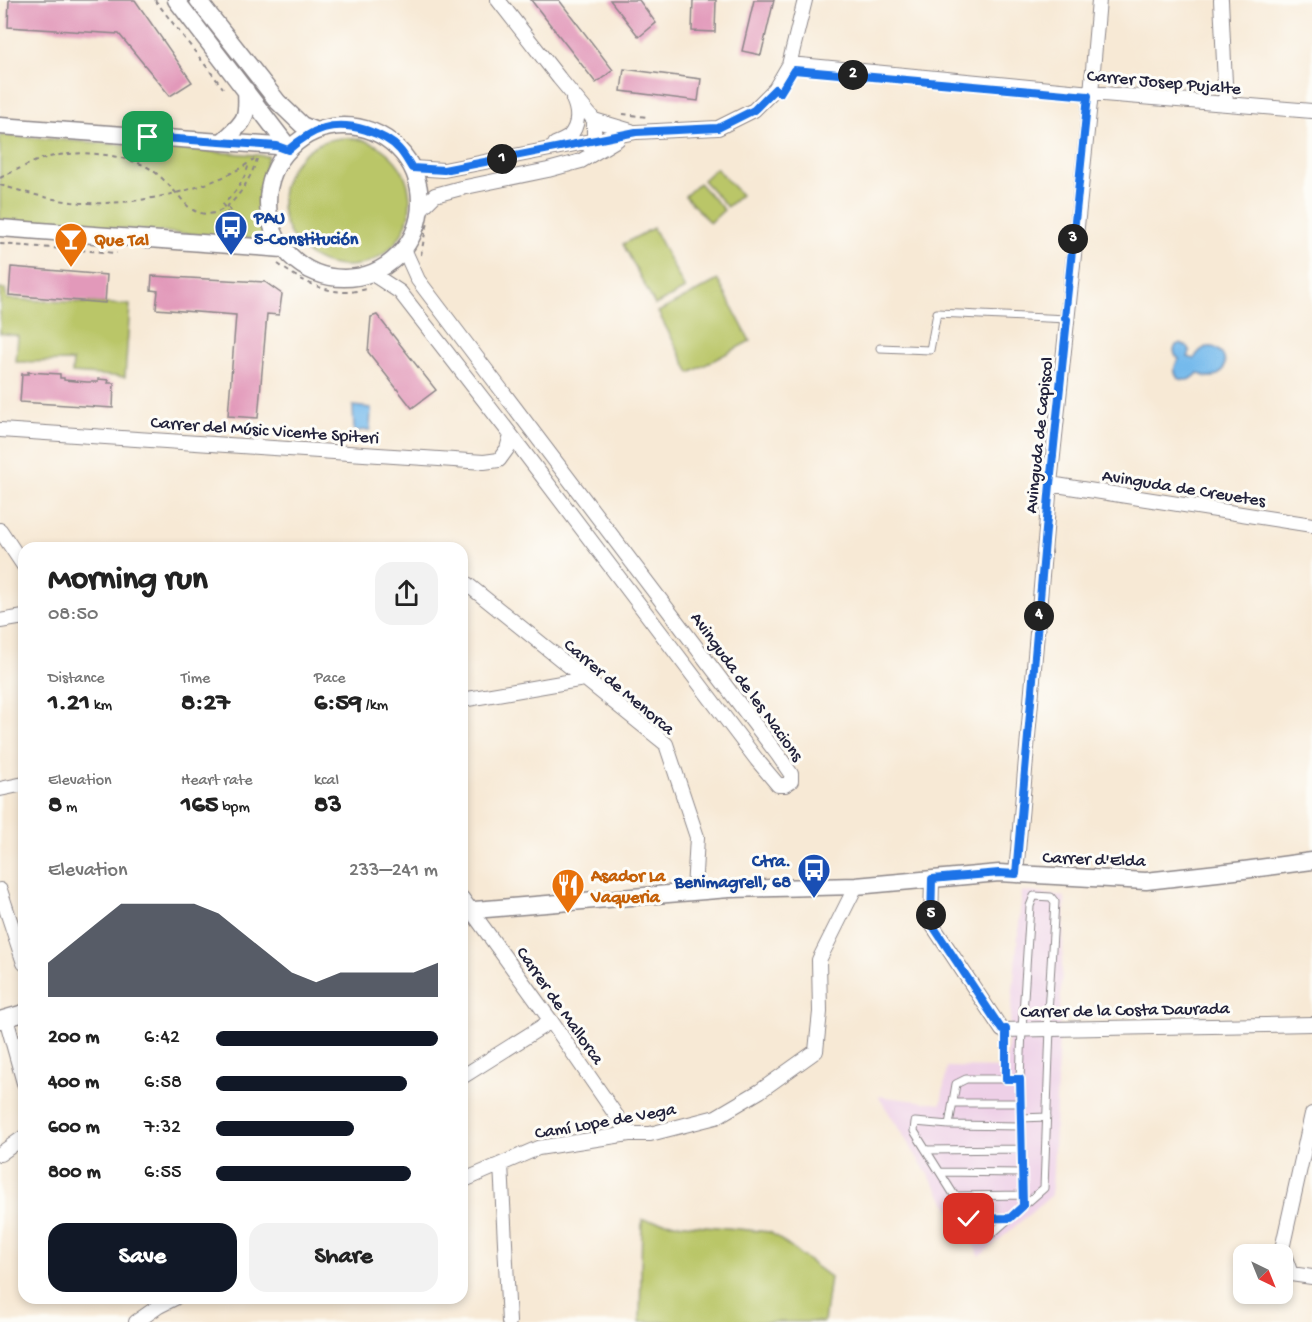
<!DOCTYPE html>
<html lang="en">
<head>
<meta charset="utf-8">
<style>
  body { margin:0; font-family:"Gochi Hand",sans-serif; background:#f2f2f2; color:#222; height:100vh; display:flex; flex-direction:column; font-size:22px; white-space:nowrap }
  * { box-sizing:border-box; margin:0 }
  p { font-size:20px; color:#767676 }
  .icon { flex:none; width:33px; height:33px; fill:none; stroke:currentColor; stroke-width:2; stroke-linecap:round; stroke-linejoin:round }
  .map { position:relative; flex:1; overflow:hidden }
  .sheet { position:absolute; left:18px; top:542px; width:450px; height:762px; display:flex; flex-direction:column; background:#fff; border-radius:18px; box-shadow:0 3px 9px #0003 }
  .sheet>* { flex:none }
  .needle { width:39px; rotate:137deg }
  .buttons { position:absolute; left:1233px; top:1244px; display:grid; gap:12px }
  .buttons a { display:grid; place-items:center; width:60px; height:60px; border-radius:12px; background:#fff; box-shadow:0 3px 9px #0003; font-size:30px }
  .pin { position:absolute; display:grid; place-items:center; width:51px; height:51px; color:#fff; margin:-26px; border-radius:12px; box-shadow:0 3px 9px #0006 }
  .km { position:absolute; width:30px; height:30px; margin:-15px; border-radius:50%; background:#222; color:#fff; font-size:16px; line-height:30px; text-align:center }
  .round { display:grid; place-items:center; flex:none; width:63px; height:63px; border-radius:18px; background:#f2f2f2 }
  .overview { display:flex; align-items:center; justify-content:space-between; height:102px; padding:0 30px }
  h1 { font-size:33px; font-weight:700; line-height:45px }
  .figures { display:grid; grid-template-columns:repeat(3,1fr); gap:9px; height:102px; padding:6px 30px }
  .figures div { display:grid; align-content:center }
  .figures b { font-size:26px; font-weight:700 }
  .figures small { font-size:16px; font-weight:400 }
  .figures p { font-size:16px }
  .chart { height:168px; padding:12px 30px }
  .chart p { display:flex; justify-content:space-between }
  .chart svg { width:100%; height:108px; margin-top:6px; fill:#111827; opacity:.7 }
  .action { display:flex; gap:12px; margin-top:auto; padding:12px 30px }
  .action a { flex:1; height:69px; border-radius:18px; background:#111827; color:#fff; font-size:24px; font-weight:700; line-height:69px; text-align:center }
  .action a+a { background:#f2f2f2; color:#222 }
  ul { padding:0 30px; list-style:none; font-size:20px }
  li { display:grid; grid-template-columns:96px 72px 1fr; align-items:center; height:45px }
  li i { height:15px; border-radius:8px; background:#111827 }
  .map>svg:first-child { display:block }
  .built { fill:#eed0e7 }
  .green { fill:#bac668; stroke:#6e7452; stroke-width:1.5 }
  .water { fill:#75baec; stroke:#4c6e94; stroke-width:1.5 }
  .building { fill:#e299ba }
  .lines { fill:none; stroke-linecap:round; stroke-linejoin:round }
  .service-casing { stroke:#8c8688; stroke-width:9 }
  .minor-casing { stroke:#8c8688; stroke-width:16 }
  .tertiary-casing { stroke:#8c8688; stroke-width:19 }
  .path { stroke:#8c8688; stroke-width:2; stroke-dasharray:4.5 4.5; stroke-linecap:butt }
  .service { stroke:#fff; stroke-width:7 }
  .minor { stroke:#fff; stroke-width:14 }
  .tertiary { stroke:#fff; stroke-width:16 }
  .route-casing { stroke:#fff; stroke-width:12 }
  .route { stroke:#1a73e8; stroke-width:8 }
  .labels { text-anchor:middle; stroke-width:6; stroke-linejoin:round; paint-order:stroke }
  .street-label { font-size:18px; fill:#22223b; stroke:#fdfcf7 }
  .transit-label { font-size:18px; font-weight:bold; fill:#164399; stroke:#fdfcf7; text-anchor:start }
  .food-label { font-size:18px; font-weight:bold; fill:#c56008; stroke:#fdfcf7; text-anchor:start }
</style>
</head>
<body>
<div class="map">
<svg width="1312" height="1322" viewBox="0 0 1312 1322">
  <rect width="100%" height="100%" fill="#fdfcf7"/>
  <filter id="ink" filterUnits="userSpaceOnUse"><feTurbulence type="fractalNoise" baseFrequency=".0167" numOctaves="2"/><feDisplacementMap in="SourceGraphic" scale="12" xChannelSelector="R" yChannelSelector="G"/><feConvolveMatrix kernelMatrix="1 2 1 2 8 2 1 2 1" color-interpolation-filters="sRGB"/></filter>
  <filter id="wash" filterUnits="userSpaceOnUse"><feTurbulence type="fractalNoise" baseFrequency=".008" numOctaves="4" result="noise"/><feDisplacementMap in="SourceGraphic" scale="24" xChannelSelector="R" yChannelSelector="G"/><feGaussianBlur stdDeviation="1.35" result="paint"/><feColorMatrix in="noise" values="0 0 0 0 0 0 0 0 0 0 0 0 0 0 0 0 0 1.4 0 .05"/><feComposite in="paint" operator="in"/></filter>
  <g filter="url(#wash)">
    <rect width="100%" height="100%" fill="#f7e9d5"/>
    <path class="built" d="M1022 891 1065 897 1052 1195 980 1256 878 1096 941 1104 947 1067 1006 1068Z"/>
    <path class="green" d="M0 135 268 156C260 184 261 212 270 240L0 220Z
      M282 202a64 64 0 1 1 128 0a64 64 0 1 1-128 0Z
      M716 168 741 195 727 207 703 180Z
      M699 183 724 210 710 223 685 196Z
      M653 228 685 289 655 305 623 244Z
      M718 280 750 341 690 373 658 312Z
      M0 289H5L7 299 130 305 125 377 72 373 73 361 16 362 18 336 0 333Z
      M642 1220 770 1232 830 1277 824 1322H640Z"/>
    <path class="water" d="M1181 343 1188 347 1190 352 1188 357 1194 359C1211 328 1239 365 1216 376 1209 379 1203 376 1198 373 1185 389 1166 375 1179 359L1175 355 1174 350 1176 345Z
      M353 406 371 408 370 430 354 431Z"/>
    <g id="blocks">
      <path class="building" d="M9 0H135L192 82 170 96 119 34 8 27Z
        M531 0H559L613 70 596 83Z
        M610 0H639L656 23 639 37Z
        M693 0H716L715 32 692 31Z
        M754 0H774L761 55 742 51Z
        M624 69 701 79 698 101 621 91Z
        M11 267 107 275 105 303 9 295Z
        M152 276 265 282 282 294 279 315 267 314 258 418 228 416 236 315 156 309 158 291 151 290Z
        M377 315 436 390 412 408 368 352 371 317Z
        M28 372 60 374V378H64V380L87 382H98V379L109 380 108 383H114L113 408 20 402 22 374H29Z"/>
    </g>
  </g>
  <g filter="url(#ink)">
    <use href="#blocks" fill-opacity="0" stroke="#8c8688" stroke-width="1.5"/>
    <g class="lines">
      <defs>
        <path id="service" d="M880 348 930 350 937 313 1067 319
          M1047 1028 1055 902 1051 897 1034 896 1030 906 1022 1029 1020 1079H966L956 1084 949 1125 915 1122 914 1131 981 1238H987L1044 1188 1050 1028
          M1006 1079V1030
          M1020 1079 1023 1206
          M953 1103H1020
          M1021 1118 1047 1117
          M949 1125 1021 1126
          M926 1150 1022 1149
          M940 1172 1022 1173
          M955 1196 1023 1195
          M969 1219 1010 1218"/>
        <path id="minor" d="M498 0 559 78 594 120V140L589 146
          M1221 0 1226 104
          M789 65H800L1091 93 1312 111
          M594 120 631 131
          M555 144C559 142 565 140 569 137 579 126 579 112 573 99
          M412 168 444 170 636 132 718 128 754 110 775 89 789 65 805 0
          M420 210 435 195 461 188 548 170 581 161 618 139
          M371 273 400 292 511 435 757 760 778 785H785L791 781V774L778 755 418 280 404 249
          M0 430 484 462 499 460 507 449 511 435
          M1050 484 1312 525
          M0 530 24 566
          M462 580 666 744 697 837 694 891
          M0 621 24 617
          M462 700 584 679
          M0 789 24 784
          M1016 874 1050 484 1091 93 1099 0
          M932 879 931 923 1002 1030 1312 1024
          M0 890 24 963
          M462 898 551 1021 629 1134
          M6 1018 24 1083
          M462 1077 551 1021
          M1312 1114 1282 1249 1291 1274 1312 1277
          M0 1154 24 1137
          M501 1164 509 1322
          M462 1181 538 1148 629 1134H650L716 1117 760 1091 816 1051 820 1012 819 960 856 886
          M136 1322 159 1306 175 1298"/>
        <path id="tertiary" d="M176 0 290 149
          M198 0 278 102 302 125 316 131
          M0 126 277 146 288 150
          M268 202a76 76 0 1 1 152 0a76 76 0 1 1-152 0Z
          M222 142C244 121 248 122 246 90
          M0 228 283 249
          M462 911 729 889 856 886 999 873 1146 881 1244 870 1312 861
          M0 1020 24 1013"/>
      </defs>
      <use href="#service" class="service-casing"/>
      <use href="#minor" class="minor-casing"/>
      <use href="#tertiary" class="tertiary-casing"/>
      <path class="path" d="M155 0 223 88
        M623 114 647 117
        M0 178C14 171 28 164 42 159 72 150 108 152 138 163 154 168 166 182 177 194 182 199 187 207 193 210 224 227 249 184 257 159
        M0 185C24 192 48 199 72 202 125 208 211 192 254 159
        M228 207 242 231
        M238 231 223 205C234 193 246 180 249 162
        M0 244 117 253
        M421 255 425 233 429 220
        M278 264C298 279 321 292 347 292 354 292 363 290 370 288"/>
      <use href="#service" class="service"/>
      <use href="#minor" class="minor"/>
      <use href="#tertiary" class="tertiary"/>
    </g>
  </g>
  <g class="lines" filter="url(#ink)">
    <defs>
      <path id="route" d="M148 137 277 146 288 150C313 128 333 120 366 130 378 134 390 139 399 149 404 154 408 162 412 168L444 170 636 132 718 128 754 110 775 89 780 93 794 70 1088 96 1065 318 1067 319 1050 484 1016 874 999 873 932 879 931 923 1002 1030 1006 1029V1079H1020L1023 1206 1010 1218 969 1219"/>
    </defs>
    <use href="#route" class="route-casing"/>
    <use href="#route" class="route"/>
  </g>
  <defs>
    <symbol id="bus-pin" viewBox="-11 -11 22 30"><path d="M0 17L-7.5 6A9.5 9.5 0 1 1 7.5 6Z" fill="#1a4fb4" stroke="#fdfcf7"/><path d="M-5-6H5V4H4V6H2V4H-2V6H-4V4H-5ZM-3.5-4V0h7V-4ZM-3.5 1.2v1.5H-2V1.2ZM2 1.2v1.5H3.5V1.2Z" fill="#fff"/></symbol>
    <symbol id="bar-pin" viewBox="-11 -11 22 30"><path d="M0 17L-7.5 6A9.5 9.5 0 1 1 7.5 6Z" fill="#e8710a" stroke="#fdfcf7"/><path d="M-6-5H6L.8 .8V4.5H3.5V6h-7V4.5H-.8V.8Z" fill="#fff"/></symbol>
    <symbol id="restaurant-pin" viewBox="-11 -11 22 30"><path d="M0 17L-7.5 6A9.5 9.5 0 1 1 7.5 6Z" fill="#e8710a" stroke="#fdfcf7"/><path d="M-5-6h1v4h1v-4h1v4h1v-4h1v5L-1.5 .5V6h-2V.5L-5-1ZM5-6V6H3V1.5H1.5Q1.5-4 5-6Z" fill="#fff"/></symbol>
  </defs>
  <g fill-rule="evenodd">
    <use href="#bus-pin" x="212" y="208" width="38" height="52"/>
    <use href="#bar-pin" x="52" y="220" width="38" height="52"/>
    <use href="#bus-pin" x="795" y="851" width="38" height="52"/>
    <use href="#restaurant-pin" x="549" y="866" width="38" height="52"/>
  </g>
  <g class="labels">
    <g class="street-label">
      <text transform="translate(1164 81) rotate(5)" y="6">Carrer Josep Pujalte</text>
      <text transform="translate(265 429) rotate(4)" y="6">Carrer del Músic Vicente Spiteri</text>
      <text transform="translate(1038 435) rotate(-84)" y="6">Avinguda de Capiscol</text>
      <text transform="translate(1184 487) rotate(9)" y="6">Avinguda de Creuetes</text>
      <text transform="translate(620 686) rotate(40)" y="6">Carrer de Menorca</text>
      <text transform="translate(748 686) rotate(54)" y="6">Avinguda de les Nacions</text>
      <text transform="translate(1094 858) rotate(2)" y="6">Carrer d'Elda</text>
      <text transform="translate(561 1005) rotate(55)" y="6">Carrer de Mallorca</text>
      <text transform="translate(1125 1009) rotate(-1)" y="6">Carrer de la Costa Daurada</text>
      <text transform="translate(605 1120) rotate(-10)" y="6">Camí Lope de Vega</text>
    </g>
    <g class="transit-label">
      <text x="254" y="223">PAU<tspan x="254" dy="21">5-Constitución</tspan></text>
      <text x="791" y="866" text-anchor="end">Ctra.<tspan x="791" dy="21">Benimagrell, 68</tspan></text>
    </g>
    <g class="food-label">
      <text x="94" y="245">Que Tal</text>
      <text x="591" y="881">Asador La<tspan x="591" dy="21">Vaqueria</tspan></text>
    </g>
  </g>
</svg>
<div class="buttons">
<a><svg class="needle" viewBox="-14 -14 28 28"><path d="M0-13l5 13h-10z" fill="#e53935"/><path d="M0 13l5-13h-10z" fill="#767676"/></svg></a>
</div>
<div class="pin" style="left:148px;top:137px;background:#1e9e55"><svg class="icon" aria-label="arrive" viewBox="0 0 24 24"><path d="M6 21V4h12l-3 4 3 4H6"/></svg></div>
<div class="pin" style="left:969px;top:1219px;background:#d93025"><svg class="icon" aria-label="check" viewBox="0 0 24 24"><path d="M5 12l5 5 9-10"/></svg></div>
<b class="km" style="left:502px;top:159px">1</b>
<b class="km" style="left:853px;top:75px">2</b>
<b class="km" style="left:1073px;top:239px">3</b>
<b class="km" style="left:1039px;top:616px">4</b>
<b class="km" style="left:931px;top:915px">5</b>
<section class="sheet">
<div class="overview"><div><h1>Morning run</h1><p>08:50</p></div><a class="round"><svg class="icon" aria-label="share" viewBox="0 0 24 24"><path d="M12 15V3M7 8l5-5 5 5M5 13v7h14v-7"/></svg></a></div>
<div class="figures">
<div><p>Distance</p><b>1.21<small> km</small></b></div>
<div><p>Time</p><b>8:27</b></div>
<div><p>Pace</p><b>6:59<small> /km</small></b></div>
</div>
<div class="figures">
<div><p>Elevation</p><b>8<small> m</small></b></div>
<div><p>Heart rate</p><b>165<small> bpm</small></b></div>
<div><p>kcal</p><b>83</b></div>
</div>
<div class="chart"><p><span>Elevation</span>233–241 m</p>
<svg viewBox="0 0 160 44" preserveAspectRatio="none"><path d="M0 44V30L10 22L20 14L30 6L40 6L50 6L60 6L70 10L80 18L90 26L100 34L110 38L120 34L130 34L140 34L150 34L160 30V44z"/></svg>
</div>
<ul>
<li><b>200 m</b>6:42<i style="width:100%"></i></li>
<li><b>400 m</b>6:58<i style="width:86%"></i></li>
<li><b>600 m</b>7:32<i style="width:62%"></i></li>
<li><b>800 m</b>6:55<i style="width:88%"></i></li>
</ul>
<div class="action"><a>Save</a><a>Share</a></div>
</section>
</div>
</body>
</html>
